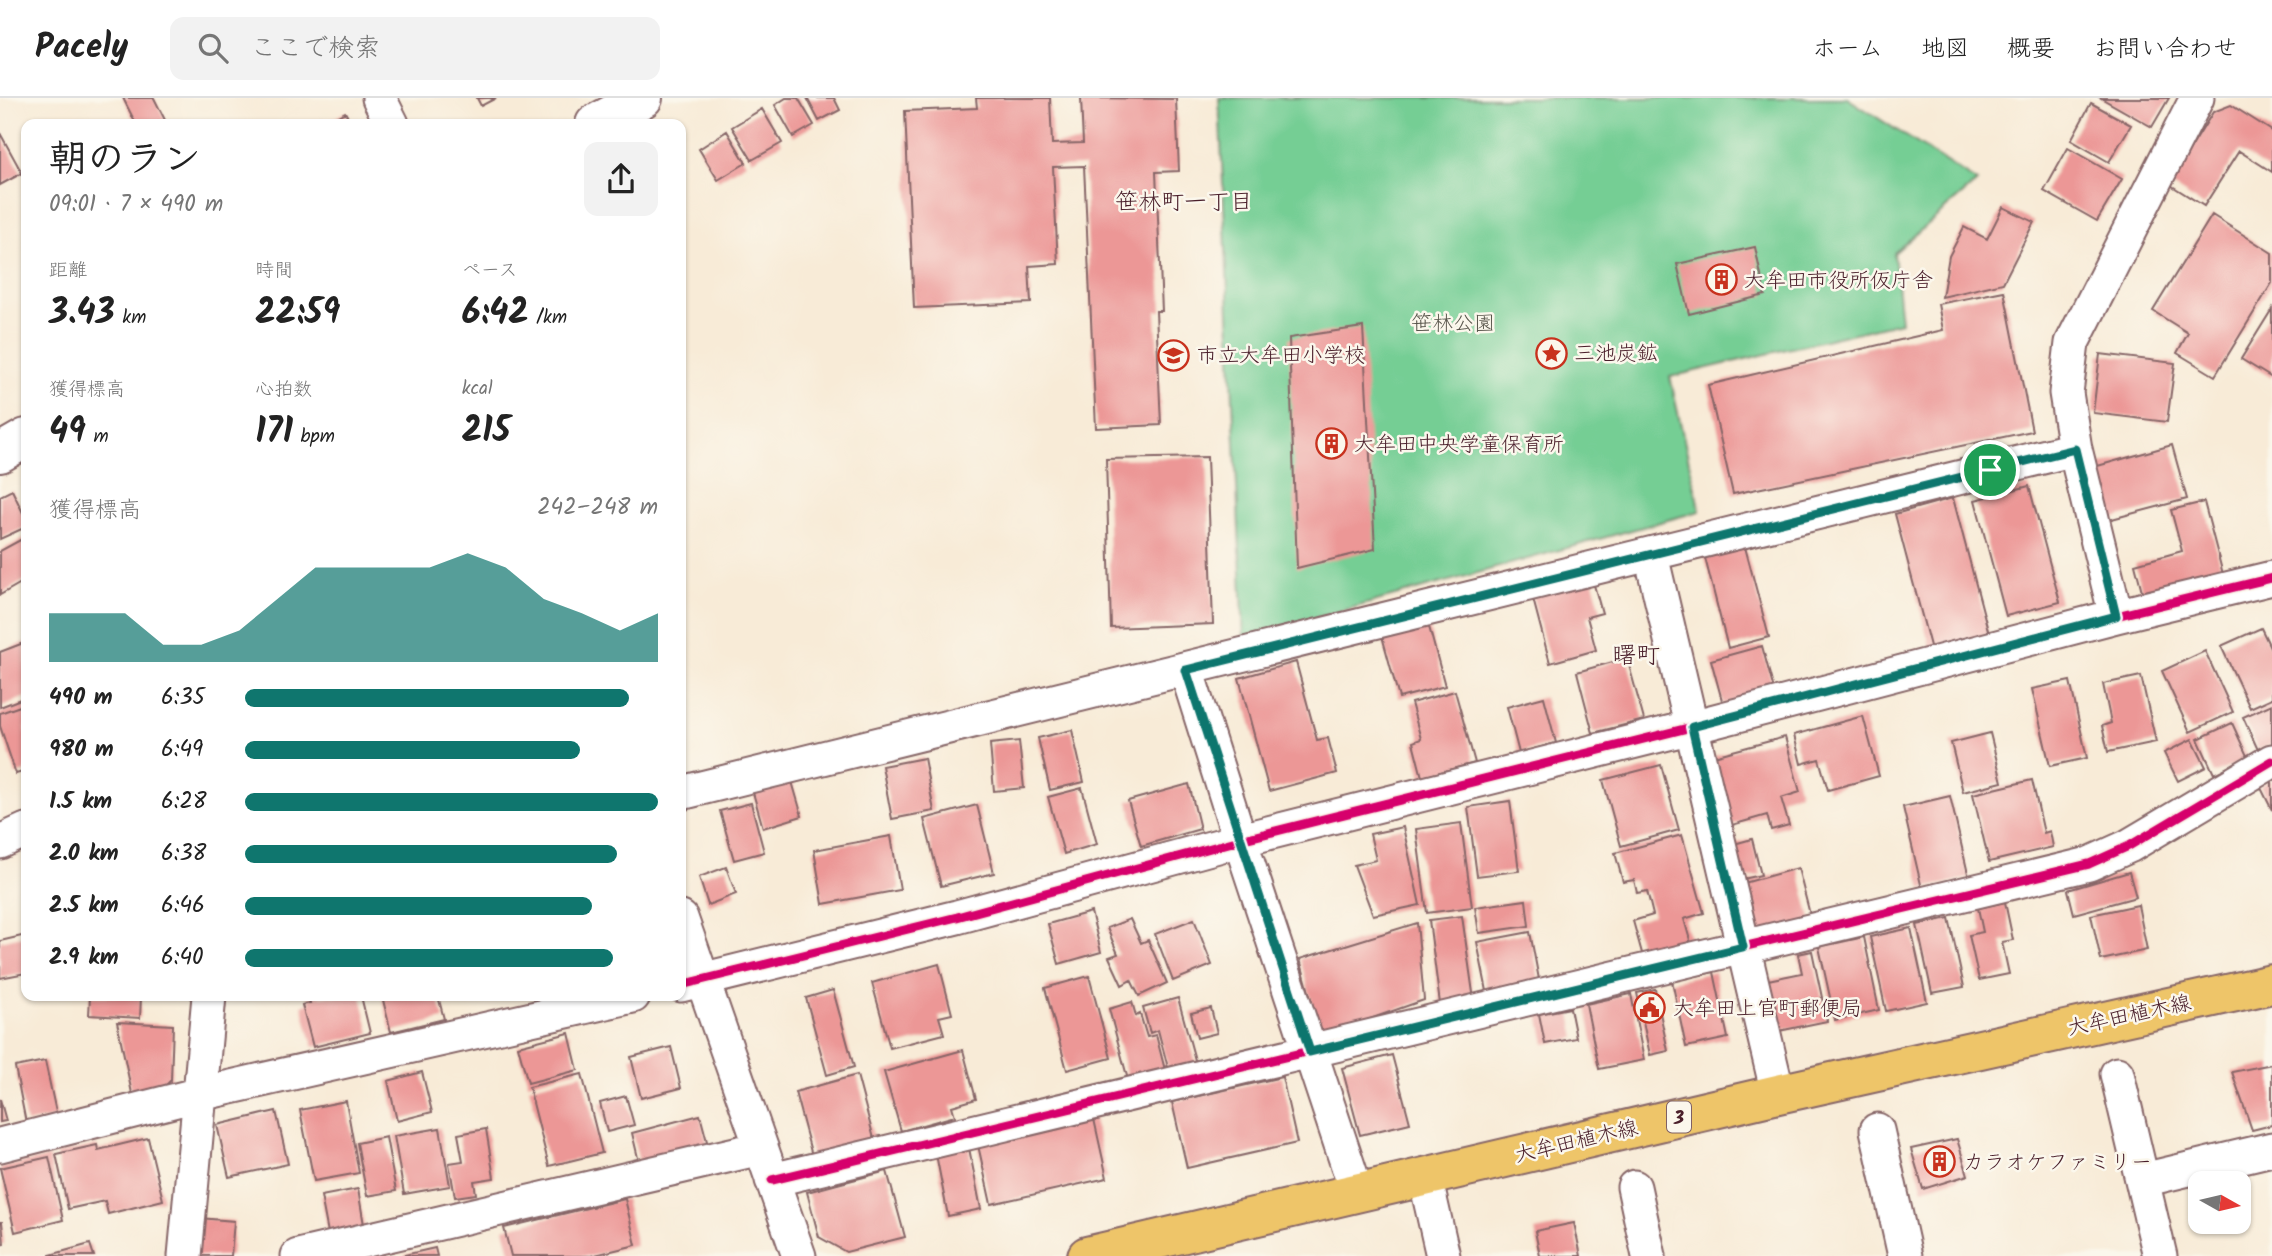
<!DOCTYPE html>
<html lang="ja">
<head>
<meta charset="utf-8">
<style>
  body { margin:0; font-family:Kalam,"Klee One",sans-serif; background:#f2f2f2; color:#222; height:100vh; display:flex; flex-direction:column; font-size:26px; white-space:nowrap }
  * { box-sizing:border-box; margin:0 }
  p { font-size:23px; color:#767676 }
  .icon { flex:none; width:38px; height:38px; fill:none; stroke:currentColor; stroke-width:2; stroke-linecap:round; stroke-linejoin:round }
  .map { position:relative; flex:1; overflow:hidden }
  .sheet { position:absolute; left:21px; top:21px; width:665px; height:882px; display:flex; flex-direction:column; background:#fff; border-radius:14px; box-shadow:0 2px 5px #0004 }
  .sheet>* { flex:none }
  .needle { width:46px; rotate:98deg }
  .controls { position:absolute; left:2188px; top:1073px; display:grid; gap:14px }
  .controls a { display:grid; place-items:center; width:63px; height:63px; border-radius:14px; background:#fff; box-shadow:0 2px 5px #0004; font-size:35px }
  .pin { position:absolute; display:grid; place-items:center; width:60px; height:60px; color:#fff; margin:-30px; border:4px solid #fff; border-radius:50%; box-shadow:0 2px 7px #0007 }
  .round { display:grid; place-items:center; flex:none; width:74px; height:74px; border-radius:14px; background:#f2f2f2 }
  .overview { display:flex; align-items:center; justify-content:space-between; height:119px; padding:0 28px }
  h1 { font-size:38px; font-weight:700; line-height:52px }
  .metrics { display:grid; grid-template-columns:repeat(3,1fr); gap:10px; height:119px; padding:7px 28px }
  .metrics div { display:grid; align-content:center }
  .metrics b { font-size:35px; font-weight:700 }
  .metrics small { font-size:19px; font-weight:400 }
  .metrics p { font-size:19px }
  .chart { height:196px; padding:14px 28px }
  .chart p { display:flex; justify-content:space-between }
  .chart svg { width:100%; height:126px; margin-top:7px; fill:#0f766e; opacity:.7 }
  ul { padding:0 28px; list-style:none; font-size:23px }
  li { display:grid; grid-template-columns:112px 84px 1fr; align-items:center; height:52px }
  li i { height:18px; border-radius:9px; background:#0f766e }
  header { display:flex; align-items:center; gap:42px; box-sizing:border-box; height:98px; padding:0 35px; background:#fff; border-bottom:2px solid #e0e0e0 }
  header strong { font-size:33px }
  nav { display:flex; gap:38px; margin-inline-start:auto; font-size:24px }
  .search { width:490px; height:63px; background:#f2f2f2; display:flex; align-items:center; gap:18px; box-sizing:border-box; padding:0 24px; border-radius:14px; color:#767676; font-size:26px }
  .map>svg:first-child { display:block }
  .green { fill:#75ce94; stroke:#607660; stroke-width:2 }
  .building { fill:#ec9796 }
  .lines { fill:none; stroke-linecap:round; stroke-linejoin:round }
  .minor-casing { stroke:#876667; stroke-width:37 }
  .tertiary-casing { stroke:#876667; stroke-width:42 }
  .primary-casing { stroke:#876667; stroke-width:42 }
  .minor { stroke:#fff; stroke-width:33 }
  .tertiary { stroke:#fff; stroke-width:38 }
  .primary { stroke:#eec569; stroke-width:38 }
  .cycleway-casing { stroke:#fbf7ec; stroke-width:13 }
  .cycleway { stroke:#d6006c; stroke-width:9 }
  .route-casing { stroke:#fff; stroke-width:14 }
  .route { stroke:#0f766e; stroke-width:9 }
  .labels { text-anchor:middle; stroke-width:5; stroke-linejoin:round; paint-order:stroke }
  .shield { fill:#fbf7ec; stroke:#7f6065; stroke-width:2 }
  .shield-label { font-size:19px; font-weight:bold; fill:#4a1f2b }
  .poi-label { font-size:21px; fill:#4a1f2b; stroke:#fbf7ec; text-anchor:start }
  .park-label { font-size:21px; fill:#57544a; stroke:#fbf7ec }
  .street-label { font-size:21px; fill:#4a1f2b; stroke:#fbf7ec }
  .neighbourhood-label { font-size:23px; fill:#4a1f2b; stroke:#fbf7ec }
  .quarter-label { font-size:24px; fill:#4a1f2b; stroke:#fbf7ec }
</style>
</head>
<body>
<header>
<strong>Pacely</strong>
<div class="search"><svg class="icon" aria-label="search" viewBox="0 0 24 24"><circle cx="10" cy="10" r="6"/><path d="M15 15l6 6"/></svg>ここで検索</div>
<nav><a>ホーム</a><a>地図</a><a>概要</a><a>お問い合わせ</a></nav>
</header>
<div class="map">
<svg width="2272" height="1158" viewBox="0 0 2272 1158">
  <rect width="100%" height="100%" fill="#fbf7ec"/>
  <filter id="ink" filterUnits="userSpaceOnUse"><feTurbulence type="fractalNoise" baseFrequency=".0143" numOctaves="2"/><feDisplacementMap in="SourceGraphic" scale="14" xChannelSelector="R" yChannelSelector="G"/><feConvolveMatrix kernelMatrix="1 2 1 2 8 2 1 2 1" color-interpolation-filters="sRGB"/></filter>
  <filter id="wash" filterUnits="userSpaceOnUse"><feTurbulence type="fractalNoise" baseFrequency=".00686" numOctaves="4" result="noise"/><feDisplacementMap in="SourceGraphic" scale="28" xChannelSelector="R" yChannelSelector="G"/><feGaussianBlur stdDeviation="1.57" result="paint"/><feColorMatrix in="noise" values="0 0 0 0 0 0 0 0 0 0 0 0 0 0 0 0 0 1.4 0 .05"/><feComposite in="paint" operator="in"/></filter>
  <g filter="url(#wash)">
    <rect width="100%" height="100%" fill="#f8ebd7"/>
    <path class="green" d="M1219 0H1847L1977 84 1894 155 1901 224 1670 279 1700 413 1244 540Z"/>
    <g id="blocks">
      <path class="building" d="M123 0H154L165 22 157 26H136Z
        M477 0H496L481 8Z
        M786 0H798L814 27 793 39 775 7Z
        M807 0H834L840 12 819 23Z
        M976 0H1050L1052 46 1083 45 1081 0 1176 1 1179 73 1156 74 1162 213H1156L1161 327 1096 330 1084 68 1053 69 1058 166 1029 168 1031 205 914 210 905 13 977 10Z
        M2101 0H2169L2152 29Z
        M2091 5 2131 27 2109 64 2071 42Z
        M2231 7 2272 33V74L2239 53 2204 108 2169 86 2213 14Z
        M762 11 782 45 752 62 732 29Z
        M345 14 352 26H324Z
        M727 33 746 65 718 82 699 51Z
        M0 35 22 75 0 87Z
        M2068 50 2122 81 2097 123 2044 93Z
        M2003 109 2034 124 2003 185 1942 199 1949 158 1964 129 1987 141Z
        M2212 117 2272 155V185L2215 278 2177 255 2188 235 2153 213Z
        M1755 149 1765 197 1689 216 1677 166Z
        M2004 193 2032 333 1733 396 1708 287 1943 232 1938 206Z
        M2272 211V280L2241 261Z
        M1363 229 1375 451 1297 470 1289 240Z
        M2100 256 2175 265 2167 324 2093 315Z
        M2172 347 2187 401 2108 422 2094 369Z
        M1207 359 1213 526 1111 530 1106 361Z
        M2029 388 2060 504 2006 518 1975 402Z
        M12 392 26 421V429L0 441V398Z
        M1953 400 1989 536 1931 552 1895 416Z
        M2204 404 2224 480 2144 501 2135 466 2182 453 2171 412Z
        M24 440 26 482 0 497V453Z
        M1745 449 1769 539 1728 550 1705 460Z
        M1592 480 1602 515 1587 519 1596 552 1550 565 1532 497Z
        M1428 525 1445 588 1399 600 1382 538Z
        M2261 530 2272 553V600L2250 610 2221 548Z
        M26 544V599L0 609V554Z
        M1762 548 1774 592 1723 606 1711 562Z
        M2205 553 2233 614 2190 634 2162 573Z
        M1627 560 1644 622 1593 635 1577 574Z
        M1296 564 1317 642 1328 640 1337 675 1269 693 1239 580Z
        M2141 578 2156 644 2108 654 2102 628 2111 625 2103 586Z
        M2070 583 2087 660 2050 668 2032 591Z
        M1455 593 1475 665 1422 679 1413 644 1421 641 1411 605Z
        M1544 599 1556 645 1519 655 1507 609Z
        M26 606V673L16 676 0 628V615Z
        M2272 606V646L2258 652 2243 619Z
        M1863 618 1879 678 1828 692 1819 661 1801 666 1794 637Z
        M2232 625 2248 660 2214 676 2198 641Z
        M1072 632 1084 684 1050 692 1038 640Z
        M1990 635 2002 684 1963 694 1951 645Z
        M1785 639 1800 694 1781 700 1789 727 1771 732 1767 717 1732 727 1714 658Z
        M2192 641 2206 669 2178 683 2164 655Z
        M1019 643 1024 690 994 693 990 646Z
        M924 660 934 713 892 721 882 668Z
        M1661 667 1679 732 1621 748 1603 682Z
        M791 680 802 718 763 730 752 691Z
        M2272 681V712L2260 688Z
        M2032 682 2044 735 2050 733 2053 749 1989 764 1973 696Z
        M1189 686 1200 731 1141 748 1128 703Z
        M1082 690 1097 746 1064 756 1048 699Z
        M1950 698 1969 780 1922 791 1903 709Z
        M1510 703 1519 773 1477 778 1468 709Z
        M751 705 764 754 734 762 720 713Z
        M977 707 994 775 941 788 924 721Z
        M1461 725 1472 809 1427 815 1416 731Z
        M1403 729 1420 807 1373 817 1354 767 1376 762 1370 736Z
        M1682 737 1704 815 1684 821 1693 853 1645 866 1633 823 1653 817 1647 793 1637 795 1634 782 1623 784 1615 755Z
        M891 738 900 792 823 806 814 752Z
        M1752 741 1761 777 1743 781 1734 746Z
        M726 769 736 796 708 807 699 779Z
        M1798 770 1813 828 1752 844 1737 787Z
        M2129 774 2136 799 2074 816 2068 792Z
        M1526 802 1529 828 1479 835 1475 809Z
        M2005 804 2013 842 2002 844 2009 876 1979 882 1969 837 1983 834 1978 810Z
        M2138 807 2147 852 2101 862 2091 817Z
        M1091 814 1101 854 1059 866 1048 826Z
        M1462 818 1474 902 1440 906 1429 822Z
        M1949 820 1964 889 1932 895 1917 827Z
        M1130 821 1141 845 1148 842 1167 885 1139 898 1131 882 1122 887 1109 859 1118 856 1107 830Z
        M1194 821 1212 867 1173 883 1155 836Z
        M1417 825 1424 902 1321 938 1300 861Z
        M1911 830 1927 904 1886 913 1870 839Z
        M1530 834 1541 892 1489 903 1477 844Z
        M26 837V875L0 880V843Z
        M1864 839 1879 912 1835 922 1819 849Z
        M1812 853 1827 923 1774 934 1763 883 1802 875 1798 856Z
        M939 866 952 916 939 919 944 936 890 950 872 885Z
        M1714 874 1728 940 1686 949 1672 883Z
        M1089 878 1111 960 1067 972 1045 890Z
        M1655 891 1668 953 1650 957 1637 895Z
        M833 892 854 969 827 977 806 900Z
        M1631 896 1644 962 1599 971 1586 906Z
        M90 898H141L140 920 89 917Z
        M308 898H361L370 935 313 949 302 907 310 905Z
        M382 898H438L444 921 391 934Z
        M1178 900 1198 973 1171 981 1158 932 1150 935 1143 910Z
        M1132 904 1136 918 1140 916 1147 939 1156 937 1165 972 1128 982 1109 911Z
        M1211 910 1217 935 1197 940 1191 915Z
        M1570 910 1576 940 1545 946 1539 916Z
        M117 924 173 927 171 982 154 999 134 1005Z
        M569 935 578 972 528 985 518 948Z
        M671 949 681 990 641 1000 631 959Z
        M963 952 976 1001 952 1008 955 1018 901 1033 884 974Z
        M1392 957 1410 1025 1360 1037 1342 970Z
        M45 963 57 1019 26 1025 15 969Z
        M2272 966V1027L2252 1032 2232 974Z
        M422 974 432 1014 397 1023 388 983Z
        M582 976 602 1055 549 1068 529 989Z
        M857 977 877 1052 815 1069 795 994Z
        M1282 979 1297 1045 1187 1070 1172 1004Z
        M626 998 634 1027 607 1034 600 1005Z
        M0 1001 6 1023 0 1024Z
        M346 1003 359 1075 314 1083 300 1012Z
        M1092 1012 1107 1080 991 1106 976 1038Z
        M276 1013 288 1066 229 1079 217 1027Z
        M700 1017 709 1051 640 1068 632 1035Z
        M440 1030 450 1088 404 1096 394 1038Z
        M486 1031 494 1080 474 1083 476 1096 455 1099 449 1065 463 1063 458 1036Z
        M386 1039 396 1093 367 1098 357 1045Z
        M148 1040 163 1102 108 1116 105 1103 68 1111 56 1056 97 1047 98 1052Z
        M1957 1041 1968 1077 1923 1091 1911 1051Z
        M968 1045 981 1111 948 1118 935 1051Z
        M49 1059 63 1122 15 1134 0 1070Z
        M887 1073 905 1139 846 1154 819 1139 807 1094Z
        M358 1091 365 1133 329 1140 321 1098Z
        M625 1101 636 1147 591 1158H511L504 1130Z
        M199 1120 234 1123 231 1158H195Z
        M0 1124H2L4 1146 0 1147Z
        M1574 1125 1581 1158H1540L1535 1133Z
        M90 1146 94 1158H50V1157Z
        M435 1150 437 1158H405L404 1157Z"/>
    </g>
  </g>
  <g filter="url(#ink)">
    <use href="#blocks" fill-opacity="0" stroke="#876667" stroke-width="2"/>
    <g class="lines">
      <defs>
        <path id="minor" d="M379 0 392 26
          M1651 457 1778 996
          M2116 518 2075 351 2066 295 2072 245 2197 0
          M1186 571 1240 742 1357 1095
          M681 695 2075 351
          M0 744 26 732
          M681 820 799 1158
          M681 887 957 819 1240 742 1692 629 2116 518 2272 480
          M2117 976 2160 1158
          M1877 1032 1905 1158
          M0 1047 200 996 633 898
          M1425 1079 1443 1158
          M772 1082 2089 766 2129 748 2272 663
          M2143 1082 2272 1051
          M1634 1089 1649 1158
          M185 1158 209 898
          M298 1158 761 1050"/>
        <path id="tertiary" d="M595 26 643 0
          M0 355 26 340"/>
        <path id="primary" d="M1087 1158 1778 996 2272 886"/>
      </defs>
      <use href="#minor" class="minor-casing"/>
      <use href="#tertiary" class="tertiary-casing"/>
      <use href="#primary" class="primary-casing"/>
      <use href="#minor" class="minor"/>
      <use href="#tertiary" class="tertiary"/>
      <use href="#primary" class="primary"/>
      <defs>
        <path id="cycleway" d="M681 887 957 819 1240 742 1692 629 2116 518 2272 480
          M772 1082 2089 766 2129 748 2272 663"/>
      </defs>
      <use href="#cycleway" class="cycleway-casing"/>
      <use href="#cycleway" class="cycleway"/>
    </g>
  </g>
  <g class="lines" filter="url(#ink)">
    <defs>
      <path id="route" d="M2075 351 2116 518 1692 629 1743 849 1310 954 1186 572Z"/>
    </defs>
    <use href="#route" class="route-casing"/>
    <use href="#route" class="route"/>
  </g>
  <defs>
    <symbol id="building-ring" viewBox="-11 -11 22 22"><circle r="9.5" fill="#fbf7ec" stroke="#c8321e" stroke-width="1.5"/><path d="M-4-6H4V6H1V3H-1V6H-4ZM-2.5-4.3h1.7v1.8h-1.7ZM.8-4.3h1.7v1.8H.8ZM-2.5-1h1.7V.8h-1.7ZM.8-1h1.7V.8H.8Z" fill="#c8321e"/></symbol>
    <symbol id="sight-ring" viewBox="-11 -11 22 22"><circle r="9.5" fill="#fbf7ec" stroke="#c8321e" stroke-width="1.5"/><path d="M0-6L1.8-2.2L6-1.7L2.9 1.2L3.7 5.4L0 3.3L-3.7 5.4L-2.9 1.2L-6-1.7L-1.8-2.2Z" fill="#c8321e"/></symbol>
    <symbol id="school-ring" viewBox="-11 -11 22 22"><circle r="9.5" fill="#fbf7ec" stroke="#c8321e" stroke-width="1.5"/><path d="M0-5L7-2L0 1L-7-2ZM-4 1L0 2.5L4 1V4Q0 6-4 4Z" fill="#c8321e"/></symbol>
    <symbol id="civic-ring" viewBox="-11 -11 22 22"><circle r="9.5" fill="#fbf7ec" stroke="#c8321e" stroke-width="1.5"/><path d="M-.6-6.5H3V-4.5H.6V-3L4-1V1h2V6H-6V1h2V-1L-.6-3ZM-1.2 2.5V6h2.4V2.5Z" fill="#c8321e"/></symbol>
  </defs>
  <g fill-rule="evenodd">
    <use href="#building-ring" x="1704" y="164" width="35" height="35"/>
    <use href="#sight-ring" x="1534" y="238" width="35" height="35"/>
    <use href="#school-ring" x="1156" y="240" width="35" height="35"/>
    <use href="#building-ring" x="1314" y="328" width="35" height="35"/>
    <use href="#civic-ring" x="1632" y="892" width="35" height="35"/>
    <use href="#building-ring" x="1922" y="1046" width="35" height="35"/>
  </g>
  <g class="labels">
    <rect class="shield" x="1667" y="1003.5" width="24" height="31" rx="5"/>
    <g class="shield-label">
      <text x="1679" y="1026">3</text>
    </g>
    <g class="poi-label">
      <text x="1744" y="189">大牟田市役所仮庁舎</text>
      <text x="1574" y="262">三池炭鉱</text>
      <text x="1197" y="264">市立大牟田小学校</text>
      <text x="1354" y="353">大牟田中央学童保育所</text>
      <text x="1673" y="917">大牟田上官町郵便局</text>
      <text x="1963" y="1071">カラオケファミリー</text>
    </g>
    <g class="park-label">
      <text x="1453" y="232">笹林公園</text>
    </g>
    <g class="street-label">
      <text transform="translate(2129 917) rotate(-12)" y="7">大牟田植木線</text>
      <text transform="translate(1576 1043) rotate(-13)" y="7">大牟田植木線</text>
    </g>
    <g class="neighbourhood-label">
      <text x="1184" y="111">笹林町一丁目</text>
    </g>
    <g class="quarter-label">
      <text x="1636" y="565">曙町</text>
    </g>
  </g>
</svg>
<div class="controls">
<a><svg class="needle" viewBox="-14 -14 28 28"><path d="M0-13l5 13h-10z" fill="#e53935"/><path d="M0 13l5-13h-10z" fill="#767676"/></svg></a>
</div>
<div class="pin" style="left:1990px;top:372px;background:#1e9e55"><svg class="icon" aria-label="arrive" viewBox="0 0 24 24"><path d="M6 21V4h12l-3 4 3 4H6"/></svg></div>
<section class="sheet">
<div class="overview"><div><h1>朝のラン</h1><p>09:01 · 7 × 490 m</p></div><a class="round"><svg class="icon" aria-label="share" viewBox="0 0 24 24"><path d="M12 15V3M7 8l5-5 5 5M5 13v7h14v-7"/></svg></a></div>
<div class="metrics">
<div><p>距離</p><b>3.43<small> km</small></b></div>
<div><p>時間</p><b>22:59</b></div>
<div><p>ペース</p><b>6:42<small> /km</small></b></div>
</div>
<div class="metrics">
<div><p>獲得標高</p><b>49<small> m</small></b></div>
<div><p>心拍数</p><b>171<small> bpm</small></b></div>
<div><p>kcal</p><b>215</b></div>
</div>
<div class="chart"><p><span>獲得標高</span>242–248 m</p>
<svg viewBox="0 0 160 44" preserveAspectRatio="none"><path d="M0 44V27L10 27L20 27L30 38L40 38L50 33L60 22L70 11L80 11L90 11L100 11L110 6L120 11L130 22L140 27L150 33L160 27V44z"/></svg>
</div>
<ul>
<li><b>490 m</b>6:35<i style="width:93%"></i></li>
<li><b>980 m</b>6:49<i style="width:81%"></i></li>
<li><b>1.5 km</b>6:28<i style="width:100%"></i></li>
<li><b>2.0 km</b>6:38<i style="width:90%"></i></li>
<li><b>2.5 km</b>6:46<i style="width:84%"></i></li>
<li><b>2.9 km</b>6:40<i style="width:89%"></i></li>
</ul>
</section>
</div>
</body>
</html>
